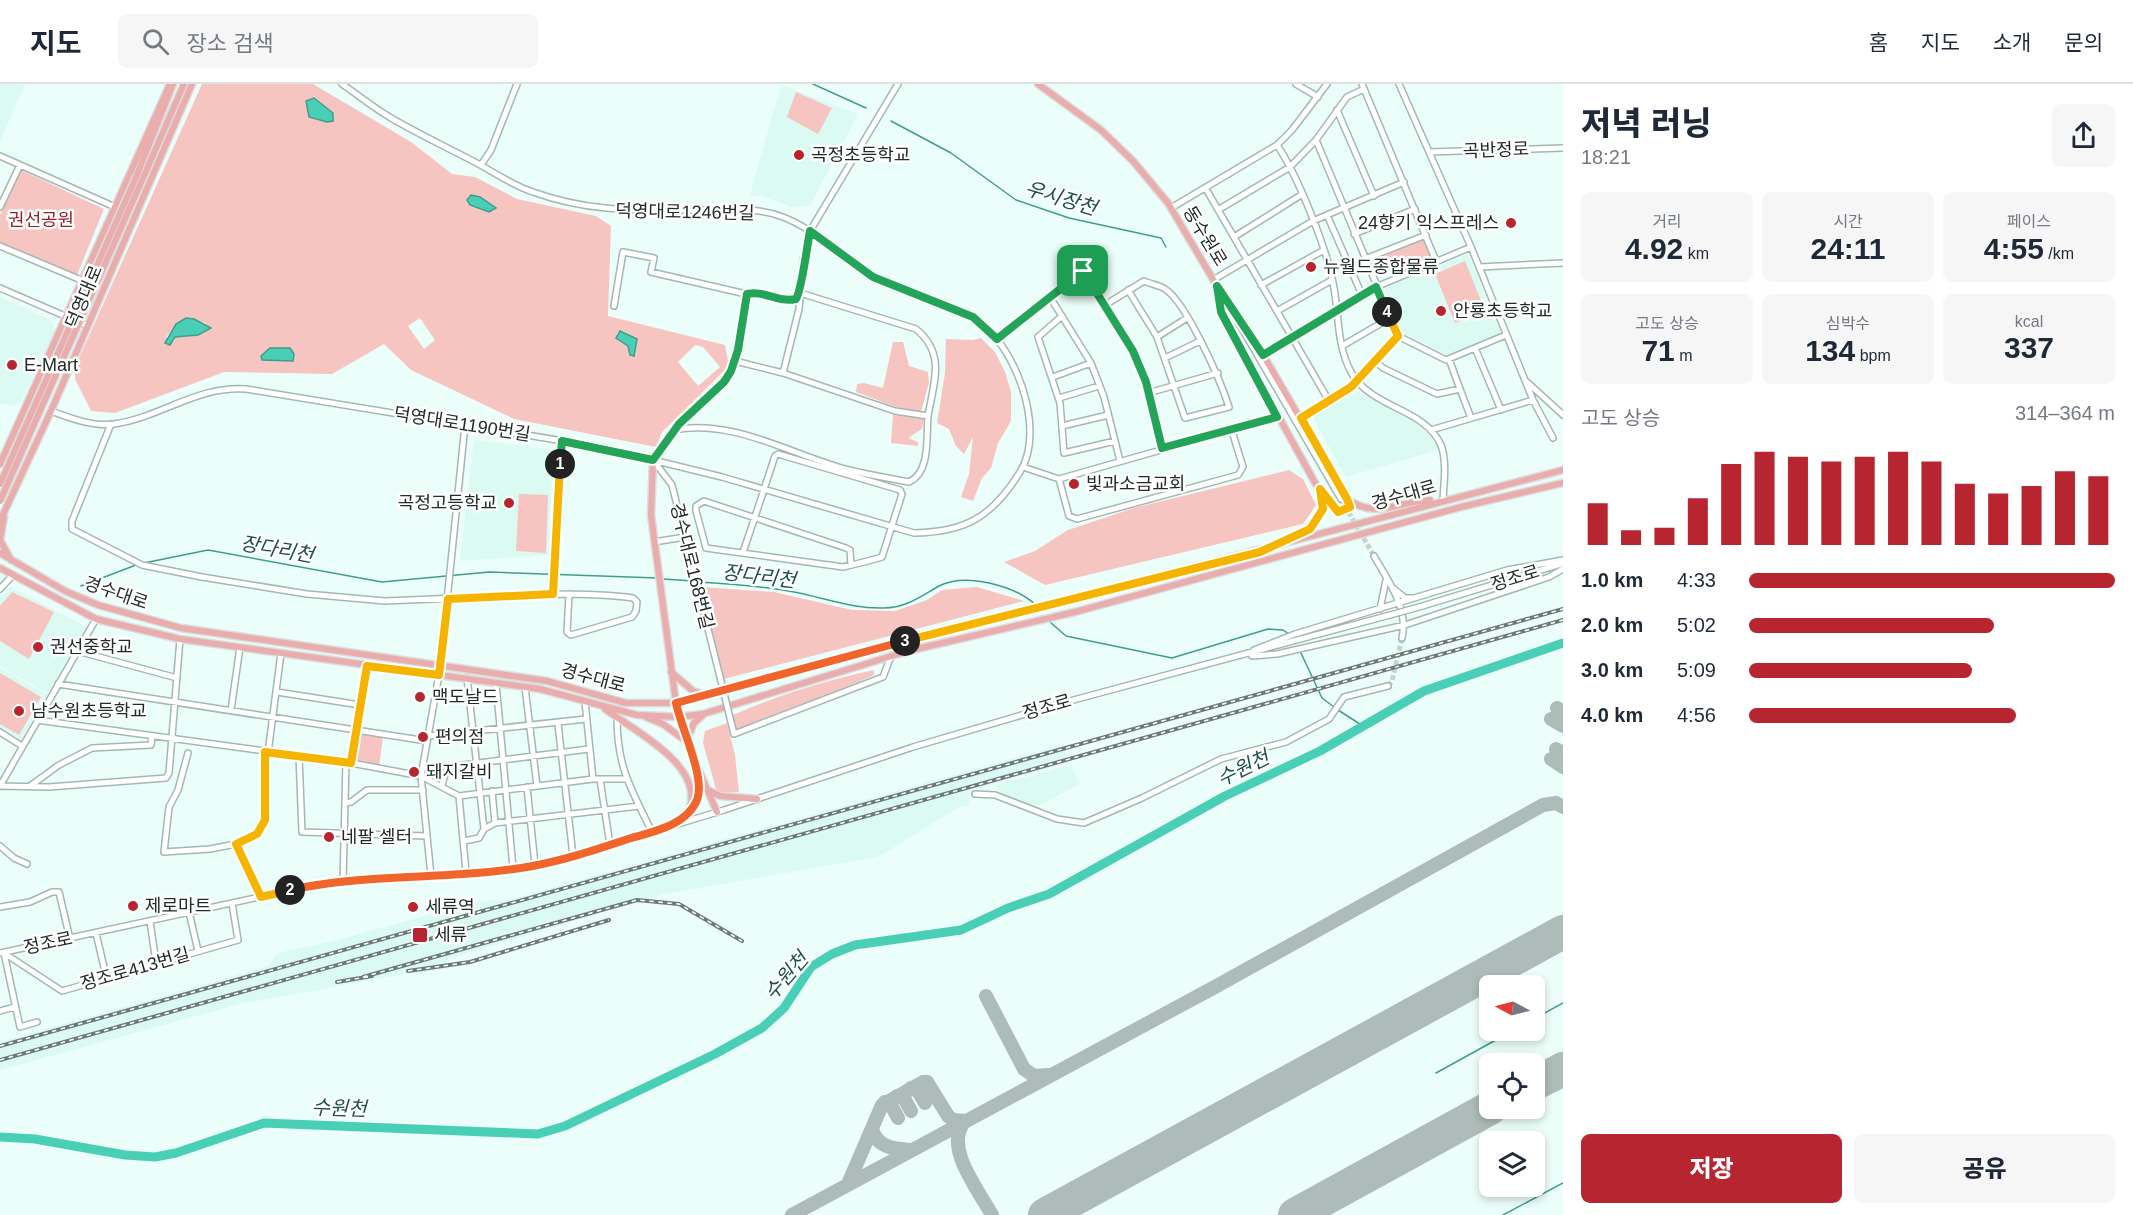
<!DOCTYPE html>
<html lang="ko">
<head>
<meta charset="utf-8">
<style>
  body { margin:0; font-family:Helvetica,"Noto Sans KR",sans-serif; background:#f6f6f7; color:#1f2937; height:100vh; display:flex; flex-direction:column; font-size:22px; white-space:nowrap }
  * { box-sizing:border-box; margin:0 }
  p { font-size:20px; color:#747a83 }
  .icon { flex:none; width:33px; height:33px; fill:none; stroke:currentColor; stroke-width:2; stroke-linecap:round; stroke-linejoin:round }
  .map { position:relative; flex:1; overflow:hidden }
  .side { display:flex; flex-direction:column; background:#fff; width:570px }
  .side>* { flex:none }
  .needle { width:39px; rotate:277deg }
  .buttons { position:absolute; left:1479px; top:891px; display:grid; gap:12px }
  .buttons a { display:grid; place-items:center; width:66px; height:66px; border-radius:9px; background:#fff; box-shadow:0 3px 9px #0003; font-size:30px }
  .pin { position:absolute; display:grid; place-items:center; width:51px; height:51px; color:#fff; margin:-26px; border-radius:12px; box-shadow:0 3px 9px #0006 }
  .km { position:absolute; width:30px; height:30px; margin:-15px; border-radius:50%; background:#222; color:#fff; font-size:16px; line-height:30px; text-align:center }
  .round { display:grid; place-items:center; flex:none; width:63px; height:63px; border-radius:9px; background:#f6f6f7 }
  .head { display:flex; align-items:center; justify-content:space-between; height:102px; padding:0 18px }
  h1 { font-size:33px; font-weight:800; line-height:45px }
  .stats { display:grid; grid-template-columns:repeat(3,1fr); gap:9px; height:102px; padding:6px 18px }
  .stats div { display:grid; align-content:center; border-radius:9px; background:#f6f6f7; text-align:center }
  .stats b { font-size:30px; font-weight:800 }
  .stats small { font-size:16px; font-weight:400 }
  .stats p { font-size:16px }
  .chart { height:168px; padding:12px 18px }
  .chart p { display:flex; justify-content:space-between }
  .chart svg { width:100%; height:108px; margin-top:6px; stroke:#b62530; stroke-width:6 }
  .action { display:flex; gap:12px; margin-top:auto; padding:12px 18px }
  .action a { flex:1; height:69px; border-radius:9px; background:#b62530; color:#fff; font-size:24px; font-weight:800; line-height:69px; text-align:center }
  .action a+a { background:#f6f6f7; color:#1f2937 }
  ul { padding:0 18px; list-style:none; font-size:20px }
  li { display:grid; grid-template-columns:96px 72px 1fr; align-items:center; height:45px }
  li i { height:15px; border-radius:8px; background:#b62530 }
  header { display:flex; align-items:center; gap:36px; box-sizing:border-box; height:84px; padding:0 30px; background:#fff; border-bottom:2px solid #e0e1e3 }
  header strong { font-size:28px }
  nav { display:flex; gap:33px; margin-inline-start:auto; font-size:21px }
  .search { width:420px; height:54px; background:#f6f6f7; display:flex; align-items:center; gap:15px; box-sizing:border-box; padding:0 21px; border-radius:9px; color:#747a83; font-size:22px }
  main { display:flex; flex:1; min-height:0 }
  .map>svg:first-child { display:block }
  .built { fill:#dafaf2 }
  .green { fill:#f6c4c1; fill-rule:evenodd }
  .water { fill:#4acfb7; stroke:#3e9e8c; stroke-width:1.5 }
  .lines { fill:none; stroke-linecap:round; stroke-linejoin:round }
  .stream { stroke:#3e9e8c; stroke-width:1.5 }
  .river { stroke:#4acfb7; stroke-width:9 }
  .taxiway { stroke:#adbcb8; stroke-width:14 }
  .runway { stroke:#adbcb8; stroke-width:34 }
  .minor-tunnel { stroke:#c4d4cf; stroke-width:5; stroke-dasharray:5 2.5; stroke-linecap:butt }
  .minor-casing { stroke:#a3b8b2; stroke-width:8 }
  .major-casing { stroke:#dcdddd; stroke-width:9 }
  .minor { stroke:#fff; stroke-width:5 }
  .major { stroke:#e8adac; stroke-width:6 }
  .rail-casing { stroke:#6e7a77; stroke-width:4 }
  .rail { stroke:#fff; stroke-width:1.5; stroke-dasharray:4.5; stroke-linecap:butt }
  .minor-bridge-casing { stroke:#a3b8b2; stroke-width:8; stroke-linecap:butt }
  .major-bridge-casing { stroke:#dcdddd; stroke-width:9; stroke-linecap:butt }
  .minor-bridge { stroke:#fff; stroke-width:5 }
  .major-bridge { stroke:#e8adac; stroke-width:6 }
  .split-1-casing { stroke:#fff; stroke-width:12 }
  .split-2-casing { stroke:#fff; stroke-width:12 }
  .split-3-casing { stroke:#fff; stroke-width:12 }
  .split-4-casing { stroke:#fff; stroke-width:12 }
  .split-5-casing { stroke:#fff; stroke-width:12 }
  .split-1 { stroke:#22a559; stroke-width:8 }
  .split-2 { stroke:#f5b400; stroke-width:8 }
  .split-3 { stroke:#f0652b; stroke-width:8 }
  .split-4 { stroke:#f5b400; stroke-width:8 }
  .split-5 { stroke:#22a559; stroke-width:8 }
  .poi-dot { fill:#b62530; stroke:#fff; stroke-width:2 }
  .labels { text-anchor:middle; stroke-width:5; stroke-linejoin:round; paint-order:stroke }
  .street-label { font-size:18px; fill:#222b29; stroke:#fff }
  .poi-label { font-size:18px; fill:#222b29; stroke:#fff; text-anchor:start }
  .park-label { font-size:18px; fill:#952229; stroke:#fff }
  .water-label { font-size:20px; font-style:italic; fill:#1b5248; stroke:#fff }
</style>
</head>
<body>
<header>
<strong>지도</strong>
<div class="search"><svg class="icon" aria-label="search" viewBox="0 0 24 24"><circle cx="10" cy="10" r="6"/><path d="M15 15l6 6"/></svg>장소 검색</div>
<nav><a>홈</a><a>지도</a><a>소개</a><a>문의</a></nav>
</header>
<main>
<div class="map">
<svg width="1563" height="1131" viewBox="0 0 1563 1131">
  <rect width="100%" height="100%" fill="#ecfef9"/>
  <path class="built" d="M0 0H25L0 57Z
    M781 1 858 30 810 122 792 123 762 112 750 111Z
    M1468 170 1501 250 1447 271 1400 247 1381 206Z
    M0 213 52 237 55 247 21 318 15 322 0 319Z
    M1357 307 1420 340 1440 365 1346 393 1312 332Z
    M474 356 553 366 548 471 460 477Z
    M10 503 87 543 48 609 0 582V515Z
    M0 584 47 611 21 656 0 643Z
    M1064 660 1069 678 970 707 969 721 959 723 878 773 664 810 447 875 450 885 410 889 240 920 0 986V958L269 882 277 869 330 858 478 817 509 816Z
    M1071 681 1080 700 1038 722 998 709 996 701Z"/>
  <path class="green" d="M202 0H313L411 58 452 90 475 93 517 115 596 132 611 142 608 232 725 261 729 282 662 348 656 363 514 335 411 286 384 260 332 290 224 288 115 329 91 327 75 295V283ZM186 234 206 239 187 253H175L174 258 166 253 177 240ZM420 234 435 256 424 265 408 242ZM623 247 637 255 635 268 630 271 628 262 619 257 617 249ZM695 261 703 263 720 283 698 302 678 278ZM270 264H287L294 270 293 277H276L261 272Z
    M796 8 832 24 818 50 787 33Z
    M21 86 104 125 77 191 0 159V131Z
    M1423 155 1426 157 1434 174 1394 192 1386 171Z
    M1465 177 1485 227 1455 239 1435 190Z
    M981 254 995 268 1005 288 1011 308V337L998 359 991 384 982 394 973 417 961 413 969 390 973 353 964 370 956 362 949 345 937 339 945 289 946 255 973 256Z
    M893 258H903L909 282 928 288 929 299 921 328 896 323 856 308 857 300 864 299 883 304Z
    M893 331 924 334 922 345 908 354 918 358V362L891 359Z
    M1289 386 1303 395 1316 421 1303 440 1045 501 1004 478 1035 467 1068 446 1134 424Z
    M519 410 548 411 546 469 516 467Z
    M701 503 774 508 852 526 895 527 927 516 942 506 977 503 1024 517 724 595Z
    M12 508 54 528 29 575 0 557V522Z
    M874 586V591L856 599 735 646 733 631C778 611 825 597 874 586Z
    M0 589 41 613 19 651 0 640Z
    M727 639 735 671 739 708 722 709 716 705 703 659 705 647Z
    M358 649 383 653 379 683 352 678Z"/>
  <path class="water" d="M314 14 333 29V37L327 38 309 33 306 17Z
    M471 111 480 113 496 124 489 128 470 121 467 116Z
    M186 234 194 235 211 244 198 251 175 253 170 261 165 259 176 240Z
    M620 247 637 255 634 272 630 271 628 262 616 254Z
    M270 264H290L294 270 293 277 262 276 261 272Z"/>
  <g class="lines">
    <path class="stream" d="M813 0 866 24
      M891 37 951 69 1016 116 1069 134 1161 154 1166 163
      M144 479 208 466 382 498 489 488 658 494
      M663 495 694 497
      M699 498C731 500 763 502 794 508 825 514 853 525 884 524 906 524 921 512 939 502 966 488 1016 502 1037 522
      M81 502 136 481
      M1050 538 1066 552 1172 574 1268 545 1283 546 1289 550
      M1300 567 1322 614 1334 623
      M1338 626 1363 642
      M1534 935 1563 919
      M1436 989 1514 946
      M1503 1131 1563 1099"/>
    <path class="river" d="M0 1053 35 1055 125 1071 155 1073 176 1069 264 1039 538 1050 565 1042 715 970 762 944 784 924 811 883 832 870 855 861 961 846 1008 824 1049 810 1225 712 1320 667 1424 607 1563 559"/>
    <path class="taxiway" d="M1557 624 1563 628
      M1551 635 1563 642
      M1556 665 1563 669
      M1551 675 1563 683
      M986 912 1024 985 1034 992 1048 991
      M911 1004 918 1007 925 1019
      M897 1012 904 1014 911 1027
      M885 1018 891 1021 898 1034
      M965 1037C943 1063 978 1105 992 1131
      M872 1044C876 1063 893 1065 910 1066
      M848 1100 882 1021 923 998H927L948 1032 953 1036 965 1037
      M792 1131 1213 904 1543 721 1556 719 1563 723"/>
    <path class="runway" d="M1534 1000 1563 985
      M1045 1131 1563 848
      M1295 1131 1490 1024"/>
    <path class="minor-tunnel" d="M1341 415 1374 472
      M1388 602 1392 597 1402 554"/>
    <defs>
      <path id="minor" d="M1296 0 1318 13
        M1362 0 1436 177
        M1399 0 1471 163 1533 316 1553 354
        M1337 26 1374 112
        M1316 56 1398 252 1446 276 1506 251
        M1277 61C1298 92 1328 167 1334 204 1339 233 1337 262 1351 288 1371 325 1424 323 1441 361 1447 377 1444 399 1443 415
        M1429 68 1563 64
        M0 72 115 123
        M481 81 491 66 517 0
        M1206 105 1329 317
        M0 123 20 81
        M1171 124 1277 61 1292 46 1327 0
        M1218 126 1290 83 1316 56 1347 13 1364 5
        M1327 131 1362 211
        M1354 150 1415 125
        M1234 153 1301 111
        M0 162 81 196
        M1365 175 1426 151
        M1479 183 1563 179
        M1213 196 1313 137 1404 98
        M1261 201 1324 166
        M0 204 88 242
        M800 209 916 245C946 270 934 297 928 332L895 327 783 289 799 225 803 175 810 147 898 0
        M1050 213 1091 279 1104 313 1120 377
        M1105 221 1144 197C1150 200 1159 201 1165 205 1187 219 1221 298 1229 323L1185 334 1157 253 1128 206
        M614 222 623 168 654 174 651 188 746 210C765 206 777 219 796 215L799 210
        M1230 224 1341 415
        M1277 227 1332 196
        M1062 232 1038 253 1060 319 1064 369 1115 357
        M1157 253 1187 234
        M997 255 1083 187 1133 267 1146 298 1163 364
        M1342 262 1390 234
        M1475 264 1501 326
        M1263 271 1376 203 1471 163
        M1165 274 1200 257
        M1449 275 1460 305
        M735 277 783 289
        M1375 277 1383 284 1437 310 1460 305 1471 334
        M1053 293 1091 279
        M1527 298 1563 331
        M1148 309 1218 289
        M1059 314 1099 302
        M51 327C70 334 93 343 114 340 162 333 195 302 246 305L600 363 722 393 914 449C966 448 992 433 1020 388 1047 345 1015 258 973 233 942 215 903 210 871 192 840 173 815 144 780 132 756 123 726 126 700 126 640 126 591 129 533 108 511 101 491 86 471 76 444 62 417 49 391 34 374 24 358 11 342 0
        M1301 334 1351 303 1398 252
        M111 340 72 437V445L142 481 202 493 307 510 385 517 550 510C577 510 606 510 633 514L637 518 636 527 632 533 571 551 567 548 569 510
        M1062 342 1108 331
        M674 346C733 334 794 372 849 386 869 391 889 394 909 398 931 388 926 353 928 332
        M1431 346 1533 316
        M1023 383 1059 395 1277 333
        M1059 395 1069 432 1077 435 1238 391 1243 383 1231 344
        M654 458 685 453
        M743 468C754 437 764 405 775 372L778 370 900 406 902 410 882 473C869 477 856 480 843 483L706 464 696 427V422L704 417 846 464 850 466 851 481
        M1374 472C1388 497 1409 524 1402 554
        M0 505 12 492
        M1394 505 1405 514H1412
        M553 510 562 357
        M1419 523 1561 480
        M1380 525 1386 496
        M1254 566 1295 550 1507 486 1563 476
        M77 567 177 594
        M1252 572 1277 570 1405 541 1549 493 1563 485
        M720 593 672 401 653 376 679 340 724 298 731 287 738 266 747 209
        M496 599 513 784
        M58 600 427 657
        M525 603 537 702
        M277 608 360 621
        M585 618 593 695
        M231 626 240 563
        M617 634C617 683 631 705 652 748
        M37 636 346 678 421 692 459 712
        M731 638 734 650 883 593 891 572
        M558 640 573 772
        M0 648 22 662
        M428 652 586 635
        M188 669 178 706 169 723 164 768 210 765 236 760
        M268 669 281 569
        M299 672 302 748 427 752
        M351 679 367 582
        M600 695 610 761
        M442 701 447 683 589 665
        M0 702 49 703 166 694 169 689 180 555
        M0 702 96 535
        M30 702 59 681 92 664 151 661 152 652
        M527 703 535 781
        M975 710 995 711 1057 735 1084 739 1142 714 1221 675 1286 658 1329 635 1344 613 1388 602
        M459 712 593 695H625
        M459 712 466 788
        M345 719 351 718 367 706H423
        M495 739 639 722
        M484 745 495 739 492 707
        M464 757 479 754 484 745 467 594
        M0 762 14 774 27 780
        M431 792 421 692 440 585 465 341
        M343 798 346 678
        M261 813 236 760 257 750 265 736V668
        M0 823 30 818 52 808H59L70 855
        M189 828 198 867
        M150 837 156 879
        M96 849 106 892
        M0 869 315 801 525 783 560 776 724 726 913 663 1066 618 1390 531
        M4 869 62 907 238 856 232 819
        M4 869 20 943 37 938
        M0 927 15 923"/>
      <path id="major" d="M1038 0 1101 46 1133 77 1168 119 1217 202 1248 245 1347 415C1376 436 1399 417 1430 416
        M137 91 173 0
        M143 94 184 0
        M1217 205 1221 228 1324 415C1322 445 1296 449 1273 461
        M653 376 651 431 676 619 686 657 717 728
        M0 380 170 0
        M1324 410 1338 428 1350 423 1347 415
        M4 433 0 456 11 476
        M0 437 51 327 192 0
        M0 469 65 507 98 521 181 544 547 597 626 619H676L1563 386
        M0 484 96 535 180 555 540 605 637 631 679 633 703 630 908 567 1075 528 1461 423 1563 399
        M671 588 693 607 709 612
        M605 625C633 646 706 682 689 726
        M646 633 663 640 686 657
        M686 657 694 639 703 631
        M708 706 720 712 757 715
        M674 741 697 717V689"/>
    </defs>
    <use href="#minor" class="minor-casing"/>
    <use href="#major" class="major-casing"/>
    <use href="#minor" class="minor"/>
    <use href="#major" class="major"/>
    <defs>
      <path id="rail" d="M408 887 470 878 609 836
        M363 893 637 816 679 820 742 857
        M337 898 372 892
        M0 962 1563 525
        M0 976 1563 536"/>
    </defs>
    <use href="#rail" class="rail-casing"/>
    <use href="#rail" class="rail"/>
    <defs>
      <path id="minor-bridge" d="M1390 531 1419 523
        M720 593 731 638"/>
      <path id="major-bridge" d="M0 400 137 91
        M0 417 143 94"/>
    </defs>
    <use href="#minor-bridge" class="minor-bridge-casing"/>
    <use href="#major-bridge" class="major-bridge-casing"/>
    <use href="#minor-bridge" class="minor-bridge"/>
    <use href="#major-bridge" class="major-bridge"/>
  </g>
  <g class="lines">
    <defs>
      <path id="split-1" d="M560 380 562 357 653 376 679 340 724 298 731 287 738 266 747 210C765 206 777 219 796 215 802 205 807 162 810 147L873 193 973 233 997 255 1083 187"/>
      <path id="split-2" d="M290 806 261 813 236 760 257 750 265 736V668L351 679 367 582 439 591 448 515 553 510 560 380"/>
      <path id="split-3" d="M290 806C368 789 449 796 527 783 562 777 595 766 628 755 652 748 686 742 697 716 706 694 681 644 676 619L905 557"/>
      <path id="split-4" d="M905 557 1260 468 1310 445 1323 425 1320 405 1338 428 1350 423 1347 415 1301 334 1351 303 1398 252 1387 228"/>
      <path id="split-5" d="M1083 187 1133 267 1146 298 1162 364 1277 333 1221 228 1217 202 1263 271 1376 203 1387 228"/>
    </defs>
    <use href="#split-1" class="split-1-casing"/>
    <use href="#split-2" class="split-2-casing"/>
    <use href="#split-3" class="split-3-casing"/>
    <use href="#split-4" class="split-4-casing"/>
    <use href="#split-5" class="split-5-casing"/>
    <use href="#split-1" class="split-1"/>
    <use href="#split-2" class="split-2"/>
    <use href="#split-3" class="split-3"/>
    <use href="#split-4" class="split-4"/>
    <use href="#split-5" class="split-5"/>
  </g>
  <g class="poi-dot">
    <circle cx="799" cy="71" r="6"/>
    <circle cx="1511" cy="139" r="6"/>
    <circle cx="1311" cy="183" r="6"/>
    <circle cx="1441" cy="227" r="6"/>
    <circle cx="12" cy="281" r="6"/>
    <circle cx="1074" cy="400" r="6"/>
    <circle cx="509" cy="419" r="6"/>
    <circle cx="38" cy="563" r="6"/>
    <circle cx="420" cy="613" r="6"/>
    <circle cx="19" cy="627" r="6"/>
    <circle cx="423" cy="653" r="6"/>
    <circle cx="414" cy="688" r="6"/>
    <circle cx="329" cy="753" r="6"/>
    <circle cx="133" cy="822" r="6"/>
    <circle cx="413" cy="823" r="6"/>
    <rect x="412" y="843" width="16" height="16" rx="3"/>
  </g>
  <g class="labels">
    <g class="street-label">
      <text transform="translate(1496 66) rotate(-2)" y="6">곡반정로</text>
      <text transform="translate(685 128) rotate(1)" y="6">덕영대로1246번길</text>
      <text transform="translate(1205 152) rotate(59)" y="6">동수원로</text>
      <text transform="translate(84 213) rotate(-67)" y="6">덕영대로</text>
      <text transform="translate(462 340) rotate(9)" y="6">덕영대로1190번길</text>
      <text transform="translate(1404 411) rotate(-16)" y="6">경수대로</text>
      <text transform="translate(692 482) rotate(76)" y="6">경수대로168번길</text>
      <text transform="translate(1515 494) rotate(-17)" y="6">정조로</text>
      <text transform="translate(116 509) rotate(19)" y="6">경수대로</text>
      <text transform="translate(593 594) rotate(15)" y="6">경수대로</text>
      <text transform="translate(1047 623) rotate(-16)" y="6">정조로</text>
      <text transform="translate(48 859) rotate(-12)" y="6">정조로</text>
      <text transform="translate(135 885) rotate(-16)" y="6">정조로413번길</text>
    </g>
    <g class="poi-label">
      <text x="811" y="77">곡정초등학교</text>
      <text x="1499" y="145" text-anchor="end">24향기 익스프레스</text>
      <text x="1323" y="189">뉴월드종합물류</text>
      <text x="1453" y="233">안룡초등학교</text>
      <text x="24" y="287">E-Mart</text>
      <text x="1086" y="406">빛과소금교회</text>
      <text x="497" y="425" text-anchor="end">곡정고등학교</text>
      <text x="50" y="569">권선중학교</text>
      <text x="432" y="619">맥도날드</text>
      <text x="31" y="633">남수원초등학교</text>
      <text x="435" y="659">편의점</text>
      <text x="426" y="694">돼지갈비</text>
      <text x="341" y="759">네팔 셀터</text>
      <text x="145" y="828">제로마트</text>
      <text x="425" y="829">세류역</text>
      <text x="434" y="857">세류</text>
    </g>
    <g class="park-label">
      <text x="41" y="142">권선공원</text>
    </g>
    <g class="water-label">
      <text transform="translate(1061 114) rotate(17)" y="7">우시장천</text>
      <text transform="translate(277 465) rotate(10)" y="7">장다리천</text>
      <text transform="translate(759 492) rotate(7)" y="7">장다리천</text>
      <text transform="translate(1243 684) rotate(-26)" y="7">수원천</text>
      <text transform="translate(786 892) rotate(-49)" y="7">수원천</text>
      <text transform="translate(339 1024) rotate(2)" y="7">수원천</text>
    </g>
  </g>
</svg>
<div class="buttons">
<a><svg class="needle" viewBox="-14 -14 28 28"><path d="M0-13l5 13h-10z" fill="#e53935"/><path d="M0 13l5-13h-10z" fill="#747a83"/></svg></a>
<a><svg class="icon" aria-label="locate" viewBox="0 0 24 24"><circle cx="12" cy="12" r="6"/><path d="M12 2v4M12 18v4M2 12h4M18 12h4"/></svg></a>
<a><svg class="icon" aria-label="layers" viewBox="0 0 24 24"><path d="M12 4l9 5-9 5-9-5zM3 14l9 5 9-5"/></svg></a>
</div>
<div class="pin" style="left:1083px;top:187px;background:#1e9e55"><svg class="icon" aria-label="arrive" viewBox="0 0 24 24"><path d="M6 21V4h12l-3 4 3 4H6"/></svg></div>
<b class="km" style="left:560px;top:380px">1</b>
<b class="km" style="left:290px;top:806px">2</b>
<b class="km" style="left:905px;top:557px">3</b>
<b class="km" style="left:1387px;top:228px">4</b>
</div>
<section class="side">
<div class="head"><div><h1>저녁 러닝</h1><p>18:21</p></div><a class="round"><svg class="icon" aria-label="share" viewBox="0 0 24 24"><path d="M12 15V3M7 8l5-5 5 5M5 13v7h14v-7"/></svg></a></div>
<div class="stats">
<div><p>거리</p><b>4.92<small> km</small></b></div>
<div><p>시간</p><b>24:11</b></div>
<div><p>페이스</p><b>4:55<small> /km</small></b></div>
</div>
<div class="stats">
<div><p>고도 상승</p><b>71<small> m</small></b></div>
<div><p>심박수</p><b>134<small> bpm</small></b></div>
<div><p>kcal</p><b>337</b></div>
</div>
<div class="chart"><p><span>고도 상승</span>314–364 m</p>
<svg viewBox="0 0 160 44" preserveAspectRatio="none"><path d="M5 44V27M15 44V38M25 44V37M35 44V25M45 44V11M55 44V6M65 44V8M75 44V10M85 44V8M95 44V6M105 44V10M115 44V19M125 44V23M135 44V20M145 44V14M155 44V16"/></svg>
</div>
<ul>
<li><b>1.0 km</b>4:33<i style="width:100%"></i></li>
<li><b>2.0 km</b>5:02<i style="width:67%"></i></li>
<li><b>3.0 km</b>5:09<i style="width:61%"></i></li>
<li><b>4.0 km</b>4:56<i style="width:73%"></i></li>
</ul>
<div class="action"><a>저장</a><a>공유</a></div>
</section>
</main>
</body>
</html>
